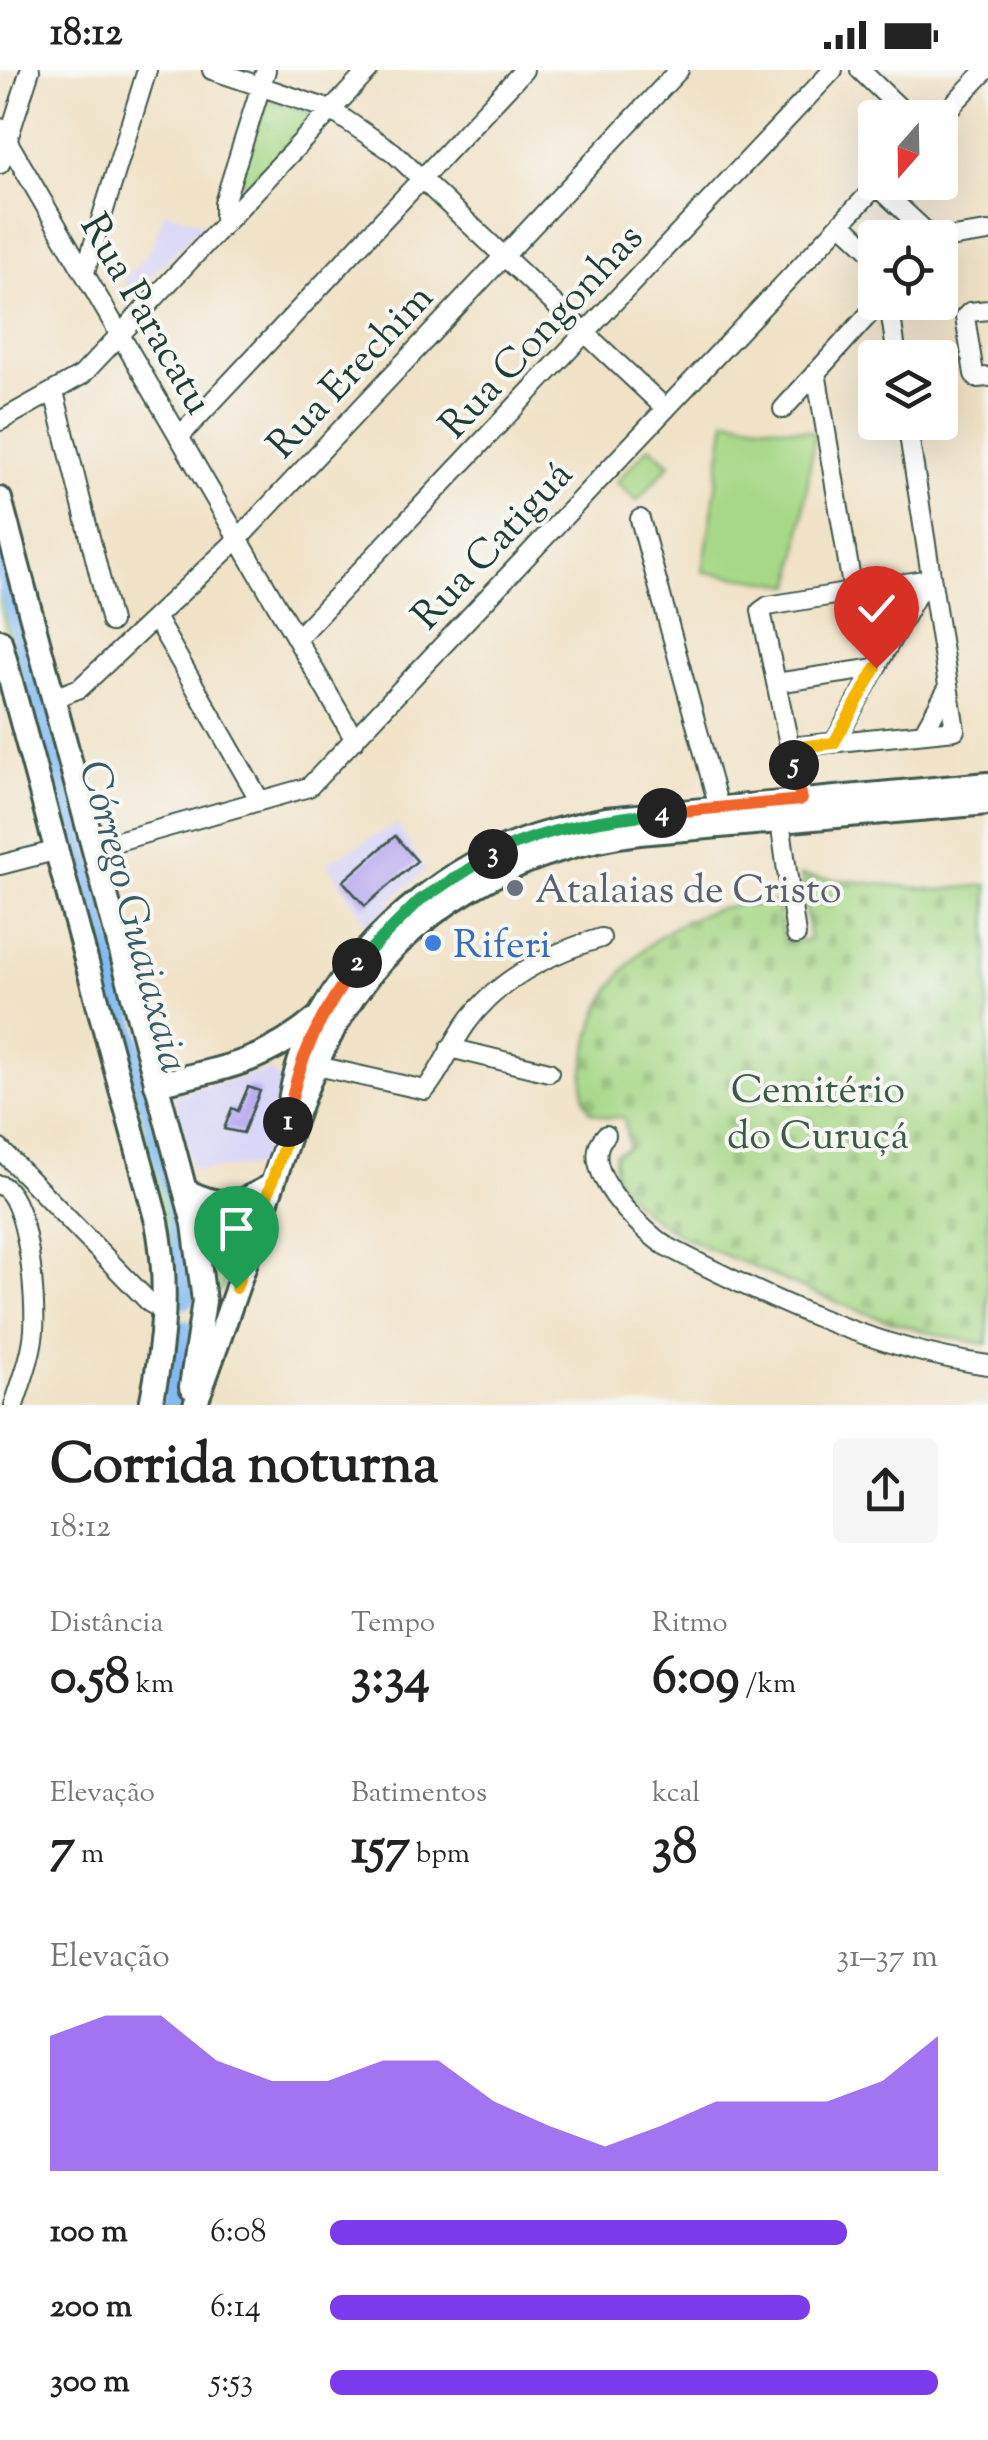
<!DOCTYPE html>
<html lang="pt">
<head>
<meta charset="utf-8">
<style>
  body { margin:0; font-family:"Sorts Mill Goudy",serif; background:#f6f6f6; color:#222; height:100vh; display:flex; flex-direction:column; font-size:38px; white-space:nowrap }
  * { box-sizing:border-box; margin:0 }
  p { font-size:32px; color:#767676 }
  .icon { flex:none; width:55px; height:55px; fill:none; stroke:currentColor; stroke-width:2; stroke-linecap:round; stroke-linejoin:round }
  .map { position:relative; height:1335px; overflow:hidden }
  .details { display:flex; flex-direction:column; background:#fff; flex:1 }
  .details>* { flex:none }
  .needle { width:65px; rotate:200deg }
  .buttons { position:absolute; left:858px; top:30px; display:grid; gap:20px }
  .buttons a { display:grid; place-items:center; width:100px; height:100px; border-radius:10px; background:#fff; box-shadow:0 10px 40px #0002; font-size:50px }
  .pin { position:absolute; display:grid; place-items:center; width:85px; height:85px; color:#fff; margin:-102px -42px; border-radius:50% 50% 50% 0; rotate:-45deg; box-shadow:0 0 10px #0007 }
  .pin .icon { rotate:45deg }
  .km { position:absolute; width:50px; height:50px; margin:-25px; border-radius:50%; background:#222; color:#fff; font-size:28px; line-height:50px; text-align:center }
  .round { display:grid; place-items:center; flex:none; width:105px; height:105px; border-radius:10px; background:#f6f6f6 }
  .headline { display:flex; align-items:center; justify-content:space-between; height:170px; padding:0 50px }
  h1 { font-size:55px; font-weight:700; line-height:75px }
  .figures { display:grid; grid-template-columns:repeat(3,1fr); gap:15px; height:170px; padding:10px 50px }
  .figures div { display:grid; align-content:center }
  .figures b { font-size:50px; font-weight:700 }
  .figures small { font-size:28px; font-weight:400 }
  .figures p { font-size:28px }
  .chart { height:280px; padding:20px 50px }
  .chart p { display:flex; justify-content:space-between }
  .chart svg { width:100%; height:180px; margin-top:10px; fill:#7c3aed; opacity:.7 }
  ul { padding:0 50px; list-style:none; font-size:32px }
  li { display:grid; grid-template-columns:160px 120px 1fr; align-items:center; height:75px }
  li i { height:25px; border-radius:12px; background:#7c3aed }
  .status { display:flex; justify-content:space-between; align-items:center; height:70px; padding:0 50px; background:#fff; direction:ltr }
  .status svg { height:28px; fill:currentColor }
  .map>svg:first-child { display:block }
  .built { fill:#d9d6f7 }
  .grass { fill:url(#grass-dots); stroke:#638a5e; stroke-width:2.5 }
  .cemetery { fill:url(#cemetery-stones); stroke:#638a5e; stroke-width:2.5 }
  .park { fill:url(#park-crowns); stroke:#638a5e; stroke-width:2.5 }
  .pitch { fill:#a7d887; stroke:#638a5e; stroke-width:2.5 }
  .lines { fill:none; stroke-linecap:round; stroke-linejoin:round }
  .river { stroke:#82baf2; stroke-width:20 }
  .building { fill:#b6a6ee }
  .minor-casing { stroke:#3e564a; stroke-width:22 }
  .major-casing { stroke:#3e564a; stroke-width:28 }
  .minor { stroke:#fff; stroke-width:18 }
  .major { stroke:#fff; stroke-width:22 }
  .split-1-casing { stroke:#fff; stroke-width:20 }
  .split-2-casing { stroke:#fff; stroke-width:20 }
  .split-3-casing { stroke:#fff; stroke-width:20 }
  .split-4-casing { stroke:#fff; stroke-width:20 }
  .split-5-casing { stroke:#fff; stroke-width:20 }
  .split-6-casing { stroke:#fff; stroke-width:20 }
  .split-1 { stroke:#f5b400; stroke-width:12 }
  .split-2 { stroke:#f0652b; stroke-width:12 }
  .split-3 { stroke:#22a559; stroke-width:12 }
  .split-4 { stroke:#22a559; stroke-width:12 }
  .split-5 { stroke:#f0652b; stroke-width:12 }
  .split-6 { stroke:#f5b400; stroke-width:12 }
  .worship-dot { fill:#6b7280; stroke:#f6f6f2; stroke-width:4 }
  .shop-dot { fill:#3f7fe0; stroke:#f6f6f2; stroke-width:4 }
  .labels { text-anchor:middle; stroke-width:8; stroke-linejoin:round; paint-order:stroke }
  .street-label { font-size:40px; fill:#1f3d34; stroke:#f6f6f2 }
  .worship-label { font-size:40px; fill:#5b616d; stroke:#f6f6f2; text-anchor:start }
  .shop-label { font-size:40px; fill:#366cbe; stroke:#f6f6f2; text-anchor:start }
  .park-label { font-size:40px; fill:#3a5c45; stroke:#f6f6f2 }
  .water-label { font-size:42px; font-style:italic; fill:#385c64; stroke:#f6f6f2 }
</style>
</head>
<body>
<div class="status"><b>18:12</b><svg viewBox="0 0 49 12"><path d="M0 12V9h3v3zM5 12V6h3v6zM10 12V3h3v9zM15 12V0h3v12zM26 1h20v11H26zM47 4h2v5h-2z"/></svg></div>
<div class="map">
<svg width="988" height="1335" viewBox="0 0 988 1335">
  <defs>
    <pattern id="grass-dots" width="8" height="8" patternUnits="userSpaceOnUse" patternTransform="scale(2.5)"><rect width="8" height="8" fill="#a7d887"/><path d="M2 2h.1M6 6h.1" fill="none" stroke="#8fba75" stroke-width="1.8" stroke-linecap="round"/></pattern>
    <pattern id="cemetery-stones" width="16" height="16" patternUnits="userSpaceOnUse" patternTransform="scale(2.5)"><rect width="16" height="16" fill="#a7d887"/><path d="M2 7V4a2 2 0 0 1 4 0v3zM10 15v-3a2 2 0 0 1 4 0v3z" fill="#8fba75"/></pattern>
    <pattern id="park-crowns" width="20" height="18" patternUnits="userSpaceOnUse" patternTransform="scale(2.5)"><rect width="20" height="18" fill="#a7d887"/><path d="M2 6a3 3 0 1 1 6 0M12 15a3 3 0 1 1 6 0" fill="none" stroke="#8fba75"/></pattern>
  </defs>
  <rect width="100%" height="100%" fill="#f6f6f2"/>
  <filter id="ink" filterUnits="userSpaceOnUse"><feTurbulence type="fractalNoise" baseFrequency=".01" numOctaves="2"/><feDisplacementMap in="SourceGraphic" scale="20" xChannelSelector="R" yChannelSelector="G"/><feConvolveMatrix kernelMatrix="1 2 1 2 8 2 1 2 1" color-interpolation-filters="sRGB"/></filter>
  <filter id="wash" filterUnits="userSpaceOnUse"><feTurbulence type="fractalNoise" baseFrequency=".0048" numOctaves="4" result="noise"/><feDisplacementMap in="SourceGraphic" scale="40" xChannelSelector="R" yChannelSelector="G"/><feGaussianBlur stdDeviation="2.25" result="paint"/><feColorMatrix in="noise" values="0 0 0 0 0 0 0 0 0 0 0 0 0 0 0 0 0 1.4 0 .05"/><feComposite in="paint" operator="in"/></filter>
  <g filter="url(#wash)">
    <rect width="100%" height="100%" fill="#f0e2c6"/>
    <path class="built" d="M165 141 204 153 132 225 124 210 151 179Z
      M397 754 426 800 391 830 390 836 368 855 327 792Z
      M270 1001 281 1013 261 1096 193 1100 173 1024Z"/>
    <path class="grass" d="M0 503 69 756 60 758 0 535Z
      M70 761 167 1118 178 1180 180 1223 174 1218 62 763Z"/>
    <path class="cemetery" d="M801 806 939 820 988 815V1274C904 1262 830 1231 753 1197 702 1175 641 1156 614 1104L615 1084 629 1077 624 1047 607 1048 591 1042C579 1025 583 1002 587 982 598 917 646 862 708 842 731 834 754 834 777 833L784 873 810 870Z"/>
    <path class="park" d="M267 28 310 42 312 48 251 114 245 115 240 109Z
      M255 1131 222 1220 212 1226 211 1198 200 1137Z"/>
    <path class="pitch" d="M726 349 815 362 793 515 703 502Z
      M650 376 670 394 637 431 616 412Z"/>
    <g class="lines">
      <path class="river" d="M0 486 171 1117 182 1180 185 1228
        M171 1335 184 1259"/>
    </g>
    <g id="blocks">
      <path class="building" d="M395 766 417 791 365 836 343 811Z
        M248 1017 260 1021 243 1063 224 1059 232 1038 238 1041Z"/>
    </g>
  </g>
  <g filter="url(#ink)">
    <use href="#blocks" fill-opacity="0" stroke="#3e564a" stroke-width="2.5"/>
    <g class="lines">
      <defs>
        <path id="minor" d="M212 0 331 40 393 82 666 339
          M860 0 910 48
          M940 48 986 0
          M0 58 355 670
          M0 94 30 0
          M877 116 933 168
          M841 153 875 185
          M224 154V133L266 0
          M940 169 988 162
          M85 202 147 0
          M889 232 897 288
          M988 240 970 242 965 247 974 304 977 308 988 307
          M816 302 853 522
          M54 322 111 552
          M783 339 880 232
          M0 351 82 305 369 0
          M179 367 524 0
          M640 449 719 738
          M156 549 259 729
          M297 568 833 0
          M776 613 876 598
          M54 628 80 618 239 468 679 0
          M923 663 948 618
          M834 673 925 510
          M790 677 955 660 907 352
          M801 731 761 541 768 536 930 509
          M780 751 796 865
          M93 778 309 717 880 112
          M0 795 58 780
          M450 978 549 1002
          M317 996 425 1020C441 1001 451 975 466 954 498 909 550 883 601 868
          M606 1065C574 1096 640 1158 664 1175 764 1227 876 1280 988 1295
          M0 1079 150 1233 165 1241
          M0 1115C29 1125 36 1231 34 1260 32 1286 22 1310 14 1335"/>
        <path id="major" d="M0 429 194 1154 204 1231 191 1317
          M0 571 157 1152C169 1214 164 1273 151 1335
          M156 1014C221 999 265 993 317 948
          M289 1038C303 927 399 829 496 782 531 765 568 757 606 749L988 714
          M186 1121C224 1139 237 1136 272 1115
          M195 1335C222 1263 246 1191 271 1119 291 1060 310 996 343 943 408 837 519 778 639 763L988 733"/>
      </defs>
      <use href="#minor" class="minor-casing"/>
      <use href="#major" class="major-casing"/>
      <use href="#minor" class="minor"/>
      <use href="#major" class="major"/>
    </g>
  </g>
  <g class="lines" filter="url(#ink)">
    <defs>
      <path id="split-1" d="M236 1218 284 1076 288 1052"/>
      <path id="split-2" d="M288 1052C295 991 322 943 357 893"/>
      <path id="split-3" d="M357 893 420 830 493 784"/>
      <path id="split-4" d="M493 784C546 758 603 749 662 743"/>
      <path id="split-5" d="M662 743 801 730 794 695"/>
      <path id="split-6" d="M794 695 790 678 834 673 876 598"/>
    </defs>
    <use href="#split-1" class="split-1-casing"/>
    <use href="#split-2" class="split-2-casing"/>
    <use href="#split-3" class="split-3-casing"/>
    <use href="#split-4" class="split-4-casing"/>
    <use href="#split-5" class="split-5-casing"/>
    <use href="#split-6" class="split-6-casing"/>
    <use href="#split-1" class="split-1"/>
    <use href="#split-2" class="split-2"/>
    <use href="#split-3" class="split-3"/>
    <use href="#split-4" class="split-4"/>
    <use href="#split-5" class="split-5"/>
    <use href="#split-6" class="split-6"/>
  </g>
  <circle class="worship-dot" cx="515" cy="818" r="10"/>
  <circle class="shop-dot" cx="433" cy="873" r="10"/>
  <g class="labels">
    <g class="street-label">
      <text transform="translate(148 243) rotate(60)" y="14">Rua Paracatu</text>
      <text transform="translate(540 260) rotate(-47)" y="14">Rua Congonhas</text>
      <text transform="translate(349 300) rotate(-47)" y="14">Rua Erechim</text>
      <text transform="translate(491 474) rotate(-47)" y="14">Rua Catiguá</text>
    </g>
    <g class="worship-label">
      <text x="535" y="832">Atalaias de Cristo</text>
    </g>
    <g class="shop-label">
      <text x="453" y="887">Riferi</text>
    </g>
    <g class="park-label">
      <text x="818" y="1032">Cemitério<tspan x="818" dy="46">do Curuçá</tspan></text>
    </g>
    <g class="water-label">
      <text transform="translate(136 846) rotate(75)" y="15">Córrego Guaiaxaia</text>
    </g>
  </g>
</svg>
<div class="buttons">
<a><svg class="needle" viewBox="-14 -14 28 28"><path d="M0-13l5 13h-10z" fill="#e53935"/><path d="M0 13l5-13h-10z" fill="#767676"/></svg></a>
<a><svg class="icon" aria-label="locate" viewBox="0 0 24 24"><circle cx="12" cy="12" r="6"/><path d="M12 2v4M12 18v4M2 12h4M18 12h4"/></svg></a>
<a><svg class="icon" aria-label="layers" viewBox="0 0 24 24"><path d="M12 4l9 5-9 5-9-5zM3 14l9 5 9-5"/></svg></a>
</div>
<div class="pin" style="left:236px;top:1218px;background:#1e9e55"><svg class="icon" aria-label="arrive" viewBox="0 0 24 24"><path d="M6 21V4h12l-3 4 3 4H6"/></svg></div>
<div class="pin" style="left:876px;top:598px;background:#d93025"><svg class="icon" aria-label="check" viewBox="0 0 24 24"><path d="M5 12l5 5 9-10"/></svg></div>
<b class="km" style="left:288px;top:1052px">1</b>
<b class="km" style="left:357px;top:893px">2</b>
<b class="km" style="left:493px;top:784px">3</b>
<b class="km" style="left:662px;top:743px">4</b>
<b class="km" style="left:794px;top:695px">5</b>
</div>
<section class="details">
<div class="headline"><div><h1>Corrida noturna</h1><p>18:12</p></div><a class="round"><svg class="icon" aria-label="share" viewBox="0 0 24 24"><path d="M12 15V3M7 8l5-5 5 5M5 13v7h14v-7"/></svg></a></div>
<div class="figures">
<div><p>Distância</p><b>0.58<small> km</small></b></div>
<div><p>Tempo</p><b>3:34</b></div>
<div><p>Ritmo</p><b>6:09<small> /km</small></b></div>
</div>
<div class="figures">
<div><p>Elevação</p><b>7<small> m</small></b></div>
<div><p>Batimentos</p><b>157<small> bpm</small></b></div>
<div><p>kcal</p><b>38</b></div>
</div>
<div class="chart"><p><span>Elevação</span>31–37 m</p>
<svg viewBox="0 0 160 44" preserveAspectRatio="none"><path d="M0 44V11L10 6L20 6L30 17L40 22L50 22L60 17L70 17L80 27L90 33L100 38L110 33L120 27L130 27L140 27L150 22L160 11V44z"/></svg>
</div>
<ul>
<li><b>100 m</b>6:08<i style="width:85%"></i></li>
<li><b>200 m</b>6:14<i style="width:79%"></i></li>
<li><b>300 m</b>5:53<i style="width:100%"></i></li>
</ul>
</section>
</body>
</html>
